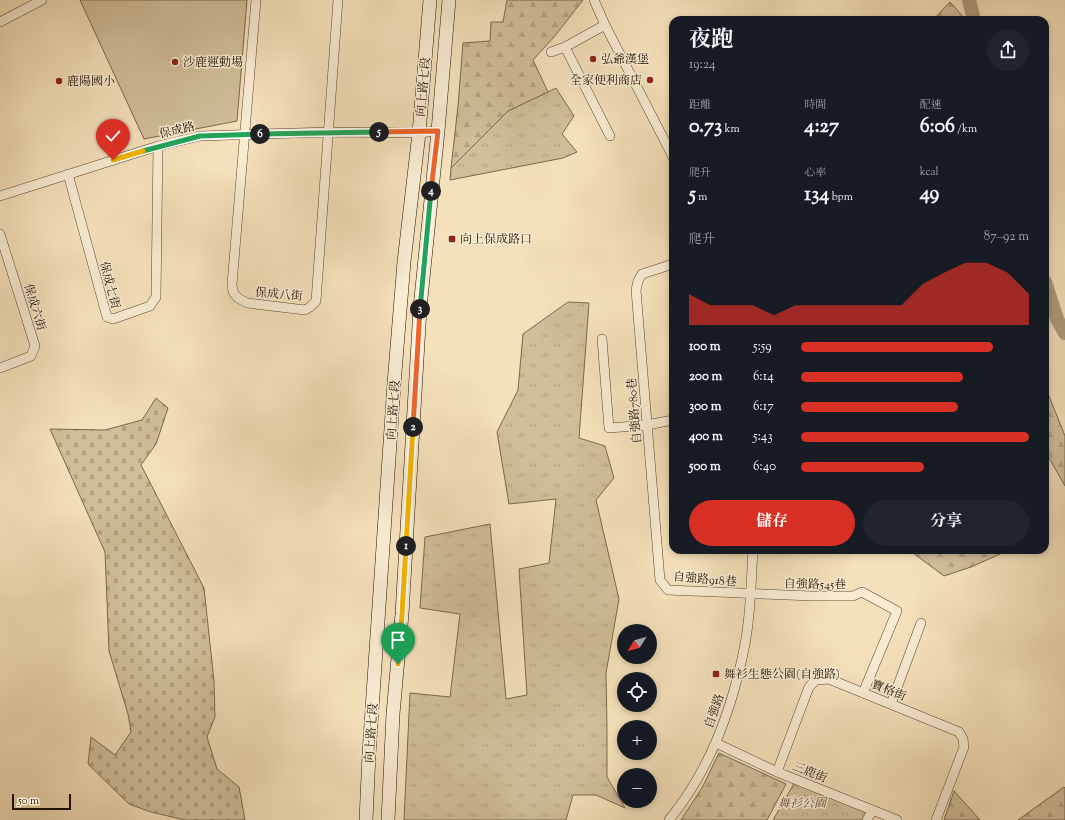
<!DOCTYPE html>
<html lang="zh-TW">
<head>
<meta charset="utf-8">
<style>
  body { margin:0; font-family:"Sorts Mill Goudy","Noto Serif TC",serif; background:#20242c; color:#f1f3f6; height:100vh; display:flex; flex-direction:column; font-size:15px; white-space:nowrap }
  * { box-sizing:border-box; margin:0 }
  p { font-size:13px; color:#9ea1a6 }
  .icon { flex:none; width:22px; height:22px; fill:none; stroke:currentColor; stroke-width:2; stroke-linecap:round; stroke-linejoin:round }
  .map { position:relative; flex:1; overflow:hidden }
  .details { position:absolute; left:669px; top:16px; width:380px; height:538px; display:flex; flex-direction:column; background:#171b24; border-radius:12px; box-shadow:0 2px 6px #0003 }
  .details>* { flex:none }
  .needle { width:26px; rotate:233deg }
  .tools { position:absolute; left:617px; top:624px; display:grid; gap:8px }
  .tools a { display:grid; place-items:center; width:40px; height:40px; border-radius:50%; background:#171b24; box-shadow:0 2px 6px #0003; font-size:20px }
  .scale { position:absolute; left:12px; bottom:10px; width:59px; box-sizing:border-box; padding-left:4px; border:2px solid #221300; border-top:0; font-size:11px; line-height:14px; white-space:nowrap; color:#221300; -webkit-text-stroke:3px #f8ebd2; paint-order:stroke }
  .pin { position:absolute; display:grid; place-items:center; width:34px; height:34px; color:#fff; margin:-41px -17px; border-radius:50% 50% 50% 0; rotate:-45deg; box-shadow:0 0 4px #0007 }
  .pin .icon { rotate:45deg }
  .km { position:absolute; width:20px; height:20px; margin:-10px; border-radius:50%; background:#222; color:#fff; font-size:11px; line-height:20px; text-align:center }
  .round { display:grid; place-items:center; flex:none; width:42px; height:42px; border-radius:21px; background:#20242c }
  .overview { display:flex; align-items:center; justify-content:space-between; height:68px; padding:0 20px }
  h1 { font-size:22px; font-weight:700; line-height:30px }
  .stats { display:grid; grid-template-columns:repeat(3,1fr); gap:6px; height:68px; padding:4px 20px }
  .stats div { display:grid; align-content:center }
  .stats b { font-size:20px; font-weight:700 }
  .stats small { font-size:11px; font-weight:400 }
  .stats p { font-size:11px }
  .chart { height:112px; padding:8px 20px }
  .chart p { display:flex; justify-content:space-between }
  .chart svg { width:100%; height:72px; margin-top:4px; fill:#d93025; opacity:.7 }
  .button { display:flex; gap:8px; margin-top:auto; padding:8px 20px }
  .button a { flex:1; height:46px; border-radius:24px; background:#d93025; color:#fff; font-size:16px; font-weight:700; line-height:46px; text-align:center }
  .button a+a { background:#20242c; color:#f1f3f6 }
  ul { padding:0 20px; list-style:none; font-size:13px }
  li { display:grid; grid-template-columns:64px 48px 1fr; align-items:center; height:30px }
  li i { height:10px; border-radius:5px; background:#d93025 }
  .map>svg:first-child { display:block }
  .grass { fill:url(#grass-tufts); stroke:#79684d }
  .forest { fill:url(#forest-firs); stroke:#79684d }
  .cemetery { fill:url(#cemetery-stones); stroke:#79684d }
  .park { fill:url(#park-crowns); stroke:#79684d }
  .pitch { fill:#d0bd9a; stroke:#79684d }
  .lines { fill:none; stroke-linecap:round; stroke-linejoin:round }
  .river { stroke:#ad9a7b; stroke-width:14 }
  .street-casing { stroke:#56462e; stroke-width:10 }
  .secondary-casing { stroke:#221300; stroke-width:14 }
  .street { stroke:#f8ebd2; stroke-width:9 }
  .secondary { stroke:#f8ebd2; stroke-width:13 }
  .split-1-casing { stroke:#fff; stroke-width:8 }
  .split-2-casing { stroke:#fff; stroke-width:8 }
  .split-3-casing { stroke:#fff; stroke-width:8 }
  .split-4-casing { stroke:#fff; stroke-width:8 }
  .split-5-casing { stroke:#fff; stroke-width:8 }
  .split-6-casing { stroke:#fff; stroke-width:8 }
  .split-7-casing { stroke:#fff; stroke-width:8 }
  .split-8-casing { stroke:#fff; stroke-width:8 }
  .split-1 { stroke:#f5b400; stroke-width:5 }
  .split-2 { stroke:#f5b400; stroke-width:5 }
  .split-3 { stroke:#f0652b; stroke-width:5 }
  .split-4 { stroke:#22a559; stroke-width:5 }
  .split-5 { stroke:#f0652b; stroke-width:5 }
  .split-6 { stroke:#22a559; stroke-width:5 }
  .split-7 { stroke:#22a559; stroke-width:5 }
  .split-8 { stroke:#f5b400; stroke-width:5 }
  .poi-dot { fill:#8f2418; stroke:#f8ebd2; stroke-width:1.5 }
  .labels { text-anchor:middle; stroke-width:3; stroke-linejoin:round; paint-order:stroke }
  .poi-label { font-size:12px; fill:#221300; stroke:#f8ebd2; text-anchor:start }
  .street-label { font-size:12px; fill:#221300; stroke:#f8ebd2 }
  .park-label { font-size:12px; font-style:italic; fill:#5f4e36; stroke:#f8ebd2 }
</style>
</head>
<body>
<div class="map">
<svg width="1065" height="820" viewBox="0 0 1065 820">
  <defs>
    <pattern id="grass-tufts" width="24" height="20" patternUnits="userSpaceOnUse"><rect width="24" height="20" fill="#d0bd9a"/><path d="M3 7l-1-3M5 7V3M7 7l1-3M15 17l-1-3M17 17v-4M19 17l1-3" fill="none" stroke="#b2a283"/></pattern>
    <pattern id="forest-firs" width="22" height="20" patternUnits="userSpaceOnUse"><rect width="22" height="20" fill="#d0bd9a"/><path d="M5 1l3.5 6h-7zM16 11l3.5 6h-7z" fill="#b2a283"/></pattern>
    <pattern id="cemetery-stones" width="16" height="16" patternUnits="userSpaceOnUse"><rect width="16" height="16" fill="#d0bd9a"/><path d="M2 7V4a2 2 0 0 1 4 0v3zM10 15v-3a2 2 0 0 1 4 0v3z" fill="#b2a283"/></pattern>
    <pattern id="park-crowns" width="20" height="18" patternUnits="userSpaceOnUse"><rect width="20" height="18" fill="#d0bd9a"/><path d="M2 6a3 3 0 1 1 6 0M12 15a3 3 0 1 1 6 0" fill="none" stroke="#b2a283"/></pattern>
  </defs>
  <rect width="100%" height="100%" fill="#f4e0ba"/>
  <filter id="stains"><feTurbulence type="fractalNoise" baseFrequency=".005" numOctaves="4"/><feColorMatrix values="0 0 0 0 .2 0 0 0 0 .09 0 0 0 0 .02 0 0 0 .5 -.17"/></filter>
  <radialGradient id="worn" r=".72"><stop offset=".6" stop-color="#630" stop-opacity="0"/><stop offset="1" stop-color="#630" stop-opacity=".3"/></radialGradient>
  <path class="grass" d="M556 88 574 116 562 134 577 152 563 158 450 180 451 168 508 111Z
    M568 302 589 303 579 438 605 446 614 478 596 500 619 599 606 673 607 726V777L625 808 596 795H573L566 820H404L410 693 450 697 460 614 420 608 425 537 490 524 506 699 527 695 519 569 549 563 556 499 509 504 497 432 518 390 523 334Z"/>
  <path class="forest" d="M507 0H583L554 37 533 60 548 92 508 111 451 168 458 106 463 43 490 41 491 22H503Z
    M950 2 966 20H933Z
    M1045 386 1065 436V486L1045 451Z
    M909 550H1009L971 567 944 576Z
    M719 753 786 784 767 820H681L702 788Z
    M1064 787 1065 788V820H1018Z
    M954 791 980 820H944Z"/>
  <path class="cemetery" d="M156 398 168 408 156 444 141 465 204 588 214 681 215 717 207 737 217 769 239 787 245 820H185L151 812 129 804 88 764 91 737 115 755 131 732 128 714 109 651 105 552 50 429 105 430 142 420Z"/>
  <path class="park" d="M795 782 872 811 866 820H773Z"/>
  <path class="pitch" d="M80 0H247L237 121 144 139Z"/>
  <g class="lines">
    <path class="river" d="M969 0 974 20
      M1045 282 1057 319 1065 333"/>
    <defs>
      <path id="street" d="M256 0 232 284 233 292 238 298 247 303 305 310 310 307 316 301 338 0
        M594 0 605 25 673 157
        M0 22 42 0
        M565 47 610 136
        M551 52 565 47 605 25
        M68 174 107 317 113 319 150 306 156 297 158 146
        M0 196 158 146 200 136 329 132 419 133 438 131
        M0 234 35 346 31 356 0 368
        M673 264 642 274 638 281 636 290 660 580 668 590 812 596H853L862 592 897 611 863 693
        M602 339 609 428 647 425 673 420
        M891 704 921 623
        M716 743 777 772 897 820
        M777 772 809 687 816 680 829 679 959 732 963 739 964 747 936 820
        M669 820C710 770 733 707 745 644 751 613 751 581 753 550
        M867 820 872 811"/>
      <path id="secondary" d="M366 820 369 754 394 384 404 262 419 133 430 0
        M388 820 393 714 402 614 420 308 438 131 449 0"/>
    </defs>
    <use href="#street" class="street-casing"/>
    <use href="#secondary" class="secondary-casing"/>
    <use href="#street" class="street"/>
    <use href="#secondary" class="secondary"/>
  </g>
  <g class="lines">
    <defs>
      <path id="split-1" d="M398 664 402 614 406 546"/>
      <path id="split-2" d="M406 546 413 427"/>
      <path id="split-3" d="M413 427 420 309"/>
      <path id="split-4" d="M420 309 431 191"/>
      <path id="split-5" d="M379 132 438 131 431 191"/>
      <path id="split-6" d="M260 134 379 132"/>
      <path id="split-7" d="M143 151 200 136 260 134"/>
      <path id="split-8" d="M113 160 143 151"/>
    </defs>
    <use href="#split-1" class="split-1-casing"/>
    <use href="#split-2" class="split-2-casing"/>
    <use href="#split-3" class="split-3-casing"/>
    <use href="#split-4" class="split-4-casing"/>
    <use href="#split-5" class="split-5-casing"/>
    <use href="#split-6" class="split-6-casing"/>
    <use href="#split-7" class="split-7-casing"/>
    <use href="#split-8" class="split-8-casing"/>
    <use href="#split-1" class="split-1"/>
    <use href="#split-2" class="split-2"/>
    <use href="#split-3" class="split-3"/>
    <use href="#split-4" class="split-4"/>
    <use href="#split-5" class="split-5"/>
    <use href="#split-6" class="split-6"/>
    <use href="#split-7" class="split-7"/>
    <use href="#split-8" class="split-8"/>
  </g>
  <g class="poi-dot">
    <circle cx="593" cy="59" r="4"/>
    <circle cx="175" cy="62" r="4"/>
    <circle cx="650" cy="80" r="4"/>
    <circle cx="59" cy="81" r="4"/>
    <rect x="448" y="235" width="8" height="8" rx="2"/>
    <rect x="712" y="670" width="8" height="8" rx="2"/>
  </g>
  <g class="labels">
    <g class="poi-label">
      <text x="601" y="63">弘爺漢堡</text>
      <text x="183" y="66">沙鹿運動場</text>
      <text x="642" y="84" text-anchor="end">全家便利商店</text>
      <text x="67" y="85">鹿陽國小</text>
      <text x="460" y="243">向上保成路口</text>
      <text x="724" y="678">舞衫生態公園(自強路)</text>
    </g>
    <g class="street-label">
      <text transform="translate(423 87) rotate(-85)" y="4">向上路七段</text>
      <text transform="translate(177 130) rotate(-13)" y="4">保成路</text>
      <text transform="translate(110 285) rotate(75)" y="4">保成七街</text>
      <text transform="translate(279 294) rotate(5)" y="4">保成八街</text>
      <text transform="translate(35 307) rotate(73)" y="4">保成六街</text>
      <text transform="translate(393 410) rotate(-86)" y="4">向上路七段</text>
      <text transform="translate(634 411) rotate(-95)" y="4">自強路780巷</text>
      <text transform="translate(705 579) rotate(5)" y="4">自強路918巷</text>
      <text transform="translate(815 584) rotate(1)" y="4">自強路545巷</text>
      <text transform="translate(889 690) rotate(22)" y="4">寶格街</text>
      <text transform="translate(714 711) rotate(-71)" y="4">自強路</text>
      <text transform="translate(371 733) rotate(-86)" y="4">向上路七段</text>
      <text transform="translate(810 772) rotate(22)" y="4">三鹿街</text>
    </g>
    <g class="park-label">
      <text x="802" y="807">舞衫公園</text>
    </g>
  </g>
  <rect width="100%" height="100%" filter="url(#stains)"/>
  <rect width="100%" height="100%" fill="url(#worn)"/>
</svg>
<div class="tools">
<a><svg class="needle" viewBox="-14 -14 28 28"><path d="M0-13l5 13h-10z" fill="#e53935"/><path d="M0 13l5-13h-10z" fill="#9ea1a6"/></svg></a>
<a><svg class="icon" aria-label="locate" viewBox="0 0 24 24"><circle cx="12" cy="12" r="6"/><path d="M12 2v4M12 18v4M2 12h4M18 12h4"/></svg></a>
<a>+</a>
<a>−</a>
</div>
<div class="scale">50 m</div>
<div class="pin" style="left:398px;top:664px;background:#1e9e55"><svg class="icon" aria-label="arrive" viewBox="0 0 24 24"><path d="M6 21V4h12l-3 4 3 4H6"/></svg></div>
<div class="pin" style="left:113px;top:160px;background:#d93025"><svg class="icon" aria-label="check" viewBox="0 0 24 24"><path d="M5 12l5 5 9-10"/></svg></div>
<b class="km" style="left:406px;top:546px">1</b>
<b class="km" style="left:413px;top:427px">2</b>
<b class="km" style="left:420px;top:309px">3</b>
<b class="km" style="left:431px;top:191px">4</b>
<b class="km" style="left:379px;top:132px">5</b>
<b class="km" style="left:260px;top:134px">6</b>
<section class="details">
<div class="overview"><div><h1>夜跑</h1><p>19:24</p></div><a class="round"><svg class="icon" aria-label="share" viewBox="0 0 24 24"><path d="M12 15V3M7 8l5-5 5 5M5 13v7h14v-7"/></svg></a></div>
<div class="stats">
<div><p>距離</p><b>0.73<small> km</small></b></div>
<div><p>時間</p><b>4:27</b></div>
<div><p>配速</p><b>6:06<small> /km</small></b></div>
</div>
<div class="stats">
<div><p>爬升</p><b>5<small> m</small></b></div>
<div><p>心率</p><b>134<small> bpm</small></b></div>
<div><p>kcal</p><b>49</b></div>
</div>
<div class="chart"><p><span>爬升</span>87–92 m</p>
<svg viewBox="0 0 160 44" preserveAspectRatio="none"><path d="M0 44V25L10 32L20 32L30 32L40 38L50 32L60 32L70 32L80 32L90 32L100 32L110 19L120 12L130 6L140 6L150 12L160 25V44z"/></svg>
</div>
<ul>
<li><b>100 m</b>5:59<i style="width:84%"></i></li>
<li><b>200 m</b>6:14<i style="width:71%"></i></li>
<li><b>300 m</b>6:17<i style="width:69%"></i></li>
<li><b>400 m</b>5:43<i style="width:100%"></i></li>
<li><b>500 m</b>6:40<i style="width:54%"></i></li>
</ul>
<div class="button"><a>儲存</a><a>分享</a></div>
</section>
</div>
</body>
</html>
